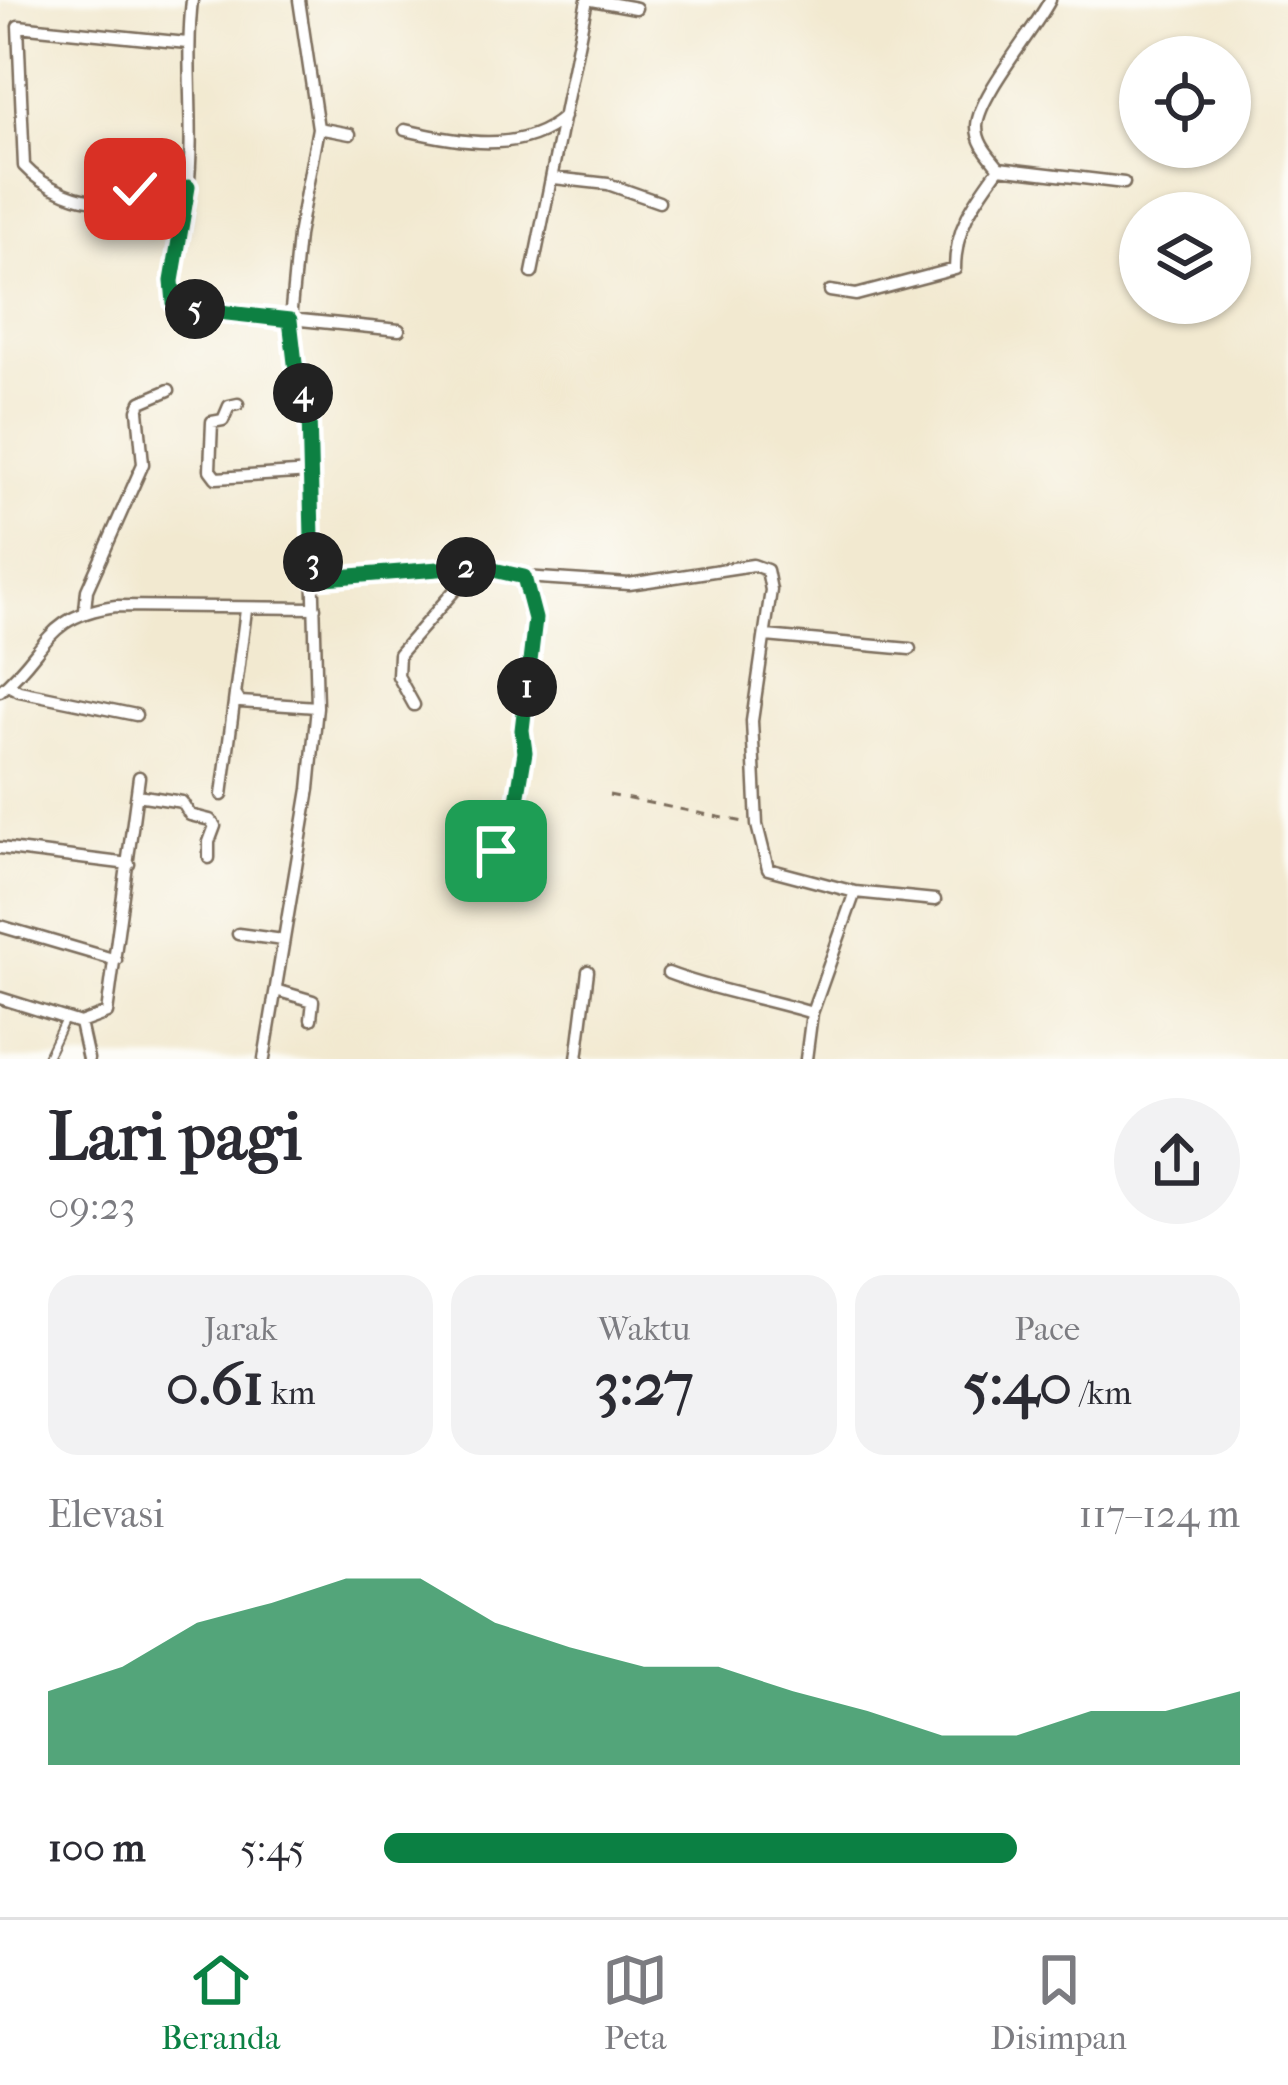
<!DOCTYPE html>
<html lang="id">
<head>
<meta charset="utf-8">
<style>
  body { margin:0; font-family:"IM FELL French Canon",serif; background:#f2f2f3; color:#2b2b33; height:100vh; display:flex; flex-direction:column; font-size:45px; white-space:nowrap }
  * { box-sizing:border-box; margin:0 }
  p { font-size:39px; color:#7c7c81 }
  .icon { flex:none; width:66px; height:66px; fill:none; stroke:currentColor; stroke-width:2; stroke-linecap:round; stroke-linejoin:round }
  .map { position:relative; height:1059px; overflow:hidden }
  .sheet { display:flex; flex-direction:column; background:#fff; flex:1 }
  .sheet>* { flex:none }
  .tools { position:absolute; left:1119px; top:36px; display:grid; gap:24px }
  .tools a { display:grid; place-items:center; width:132px; height:132px; border-radius:50%; background:#fff; box-shadow:0 3px 9px #0004; font-size:60px }
  .pin { position:absolute; display:grid; place-items:center; width:102px; height:102px; color:#fff; margin:-51px; border-radius:24px; box-shadow:0 6px 18px #0006 }
  .km { position:absolute; width:60px; height:60px; margin:-30px; border-radius:50%; background:#222; color:#fff; font-size:33px; line-height:60px; text-align:center }
  .round { display:grid; place-items:center; flex:none; width:126px; height:126px; border-radius:63px; background:#f2f2f3 }
  .headline { display:flex; align-items:center; justify-content:space-between; height:204px; padding:0 48px }
  h1 { font-size:66px; font-weight:700; line-height:90px }
  .stats { display:grid; grid-template-columns:repeat(3,1fr); gap:18px; height:204px; padding:12px 48px }
  .stats div { display:grid; align-content:center; border-radius:30px; background:#f2f2f3; text-align:center }
  .stats b { font-size:60px; font-weight:700 }
  .stats small { font-size:33px; font-weight:400 }
  .stats p { font-size:33px }
  .chart { height:336px; padding:24px 48px }
  .chart p { display:flex; justify-content:space-between }
  .chart svg { width:100%; height:216px; margin-top:12px; fill:#0b8043; opacity:.7 }
  ul { padding:0 48px; list-style:none; font-size:39px }
  li { display:grid; grid-template-columns:192px 144px 1fr; align-items:center; height:90px }
  li i { height:30px; border-radius:15px; background:#0b8043 }
  .menu { display:flex; justify-content:space-around; align-items:center; height:168px; border-top:3px solid #e1e1e2; background:#fff; font-size:33px; color:#7c7c81 }
  .menu a { display:grid; justify-items:center; gap:6px }
  .menu .active { color:#0b8043 }
  .map>svg:first-child { display:block }
  .lines { fill:none; stroke-linecap:round; stroke-linejoin:round }
  .service-casing { stroke:#7b6d5c; stroke-width:10 }
  .minor-casing { stroke:#7b6d5c; stroke-width:15 }
  .path { stroke:#7b6d5c; stroke-width:3; stroke-dasharray:9 9; stroke-linecap:butt }
  .service { stroke:#fff; stroke-width:6 }
  .minor { stroke:#fff; stroke-width:10 }
  .route-casing { stroke:#fff; stroke-width:24 }
  .route { stroke:#0b8043; stroke-width:15 }
</style>
</head>
<body>
<div class="map">
<svg width="1288" height="1059" viewBox="0 0 1288 1059">
  <rect width="100%" height="100%" fill="#fdfcf7"/>
  <filter id="ink" filterUnits="userSpaceOnUse"><feTurbulence type="fractalNoise" baseFrequency=".00833" numOctaves="2"/><feDisplacementMap in="SourceGraphic" scale="24" xChannelSelector="R" yChannelSelector="G"/><feConvolveMatrix kernelMatrix="1 2 1 2 8 2 1 2 1" color-interpolation-filters="sRGB"/></filter>
  <filter id="wash" filterUnits="userSpaceOnUse"><feTurbulence type="fractalNoise" baseFrequency=".004" numOctaves="4" result="noise"/><feDisplacementMap in="SourceGraphic" scale="48" xChannelSelector="R" yChannelSelector="G"/><feGaussianBlur stdDeviation="2.7" result="paint"/><feColorMatrix in="noise" values="0 0 0 0 0 0 0 0 0 0 0 0 0 0 0 0 0 1.4 0 .05"/><feComposite in="paint" operator="in"/></filter>
  <g filter="url(#wash)">
    <rect width="100%" height="100%" fill="#f2e9d0"/>
  </g>
  <g filter="url(#ink)">
    <g class="lines">
      <defs>
        <path id="service" d="M46 1059 65 1019"/>
        <path id="minor" d="M192 0C185 63 195 127 188 190 183 228 170 265 174 303L183 308 399 330
          M592 0 636 8
          M1050 0C1034 31 978 96 977 126 977 144 989 155 999 168L1124 183
          M187 43 18 26 24 166C43 187 85 207 113 199 123 196 130 189 140 189 159 189 170 193 188 187
          M318 128 350 134
          M405 130C456 142 522 155 564 117
          M554 178 608 184 659 202
          M532 273 587 0
          M830 291 856 295 955 269C955 227 975 201 999 168
          M238 404 229 406 223 420 212 422 210 470 216 478 311 472
          M313 579 476 566 524 577 629 584 753 565 767 570 771 590 752 721 757 825 768 869 855 892 935 900
          M85 610 87 590 143 464 138 410 141 402 169 390
          M766 636 910 649
          M8 685 19 691 136 715
          M0 691C49 650 43 616 116 606L315 608
          M235 694 240 702 317 707
          M414 705 398 676 399 654 476 566
          M137 795 182 802 190 815 210 820 215 826 209 842V858
          M222 795 246 610
          M0 848 129 864
          M0 926 116 960
          M238 934 283 940
          M668 973C715 991 764 998 812 1013
          M276 990 313 1001 311 1019
          M0 998 80 1023 107 1013 139 777
          M80 1023 88 1059
          M264 1059 309 789 317 707 309 413 295 363 290 320 298 236 318 128 299 0
          M577 1059 588 971
          M806 1059 812 1013 855 892"/>
      </defs>
      <use href="#service" class="service-casing"/>
      <use href="#minor" class="minor-casing"/>
      <path class="path" d="M609 795 744 822
        M452 850 497 851 515 818 525 753 522 730 535 619 527 591"/>
      <use href="#service" class="service"/>
      <use href="#minor" class="minor"/>
    </g>
  </g>
  <g class="lines" filter="url(#ink)">
    <defs>
      <path id="route" d="M135 189 171 193 188 187 172 281 174 303 183 308 290 320 295 363 309 413 313 579 476 566 524 577 535 619 522 730 525 752 514 818 496 851"/>
    </defs>
    <use href="#route" class="route-casing"/>
    <use href="#route" class="route"/>
  </g>
</svg>
<div class="tools">
<a><svg class="icon" aria-label="locate" viewBox="0 0 24 24"><circle cx="12" cy="12" r="6"/><path d="M12 2v4M12 18v4M2 12h4M18 12h4"/></svg></a>
<a><svg class="icon" aria-label="layers" viewBox="0 0 24 24"><path d="M12 4l9 5-9 5-9-5zM3 14l9 5 9-5"/></svg></a>
</div>
<div class="pin" style="left:496px;top:851px;background:#1e9e55"><svg class="icon" aria-label="arrive" viewBox="0 0 24 24"><path d="M6 21V4h12l-3 4 3 4H6"/></svg></div>
<div class="pin" style="left:135px;top:189px;background:#d93025"><svg class="icon" aria-label="check" viewBox="0 0 24 24"><path d="M5 12l5 5 9-10"/></svg></div>
<b class="km" style="left:527px;top:687px">1</b>
<b class="km" style="left:466px;top:567px">2</b>
<b class="km" style="left:313px;top:562px">3</b>
<b class="km" style="left:303px;top:393px">4</b>
<b class="km" style="left:195px;top:309px">5</b>
</div>
<section class="sheet">
<div class="headline"><div><h1>Lari pagi</h1><p>09:23</p></div><a class="round"><svg class="icon" aria-label="share" viewBox="0 0 24 24"><path d="M12 15V3M7 8l5-5 5 5M5 13v7h14v-7"/></svg></a></div>
<div class="stats">
<div><p>Jarak</p><b>0.61<small> km</small></b></div>
<div><p>Waktu</p><b>3:27</b></div>
<div><p>Pace</p><b>5:40<small> /km</small></b></div>
</div>
<div class="chart"><p><span>Elevasi</span>117–124 m</p>
<svg viewBox="0 0 160 44" preserveAspectRatio="none"><path d="M0 44V29L10 24L20 15L30 11L40 6L50 6L60 15L70 20L80 24L90 24L100 29L110 33L120 38L130 38L140 33L150 33L160 29V44z"/></svg>
</div>
<ul>
<li><b>100 m</b>5:45<i style="width:74%"></i></li>
</ul>
</section>
<nav class="menu">
<a class="active"><svg class="icon" aria-label="home" viewBox="0 0 24 24"><path d="M3 11l9-7 9 7M6 9v11h12V9"/></svg>Beranda</a>
<a><svg class="icon" aria-label="map" viewBox="0 0 24 24"><path d="M3 6l6-2 6 2 6-2v14l-6 2-6-2-6 2zM9 4v14M15 6v14"/></svg>Peta</a>
<a><svg class="icon" aria-label="saved" viewBox="0 0 24 24"><path d="M7 4h10v16l-5-4-5 4z"/></svg>Disimpan</a>
</nav>
</body>
</html>
